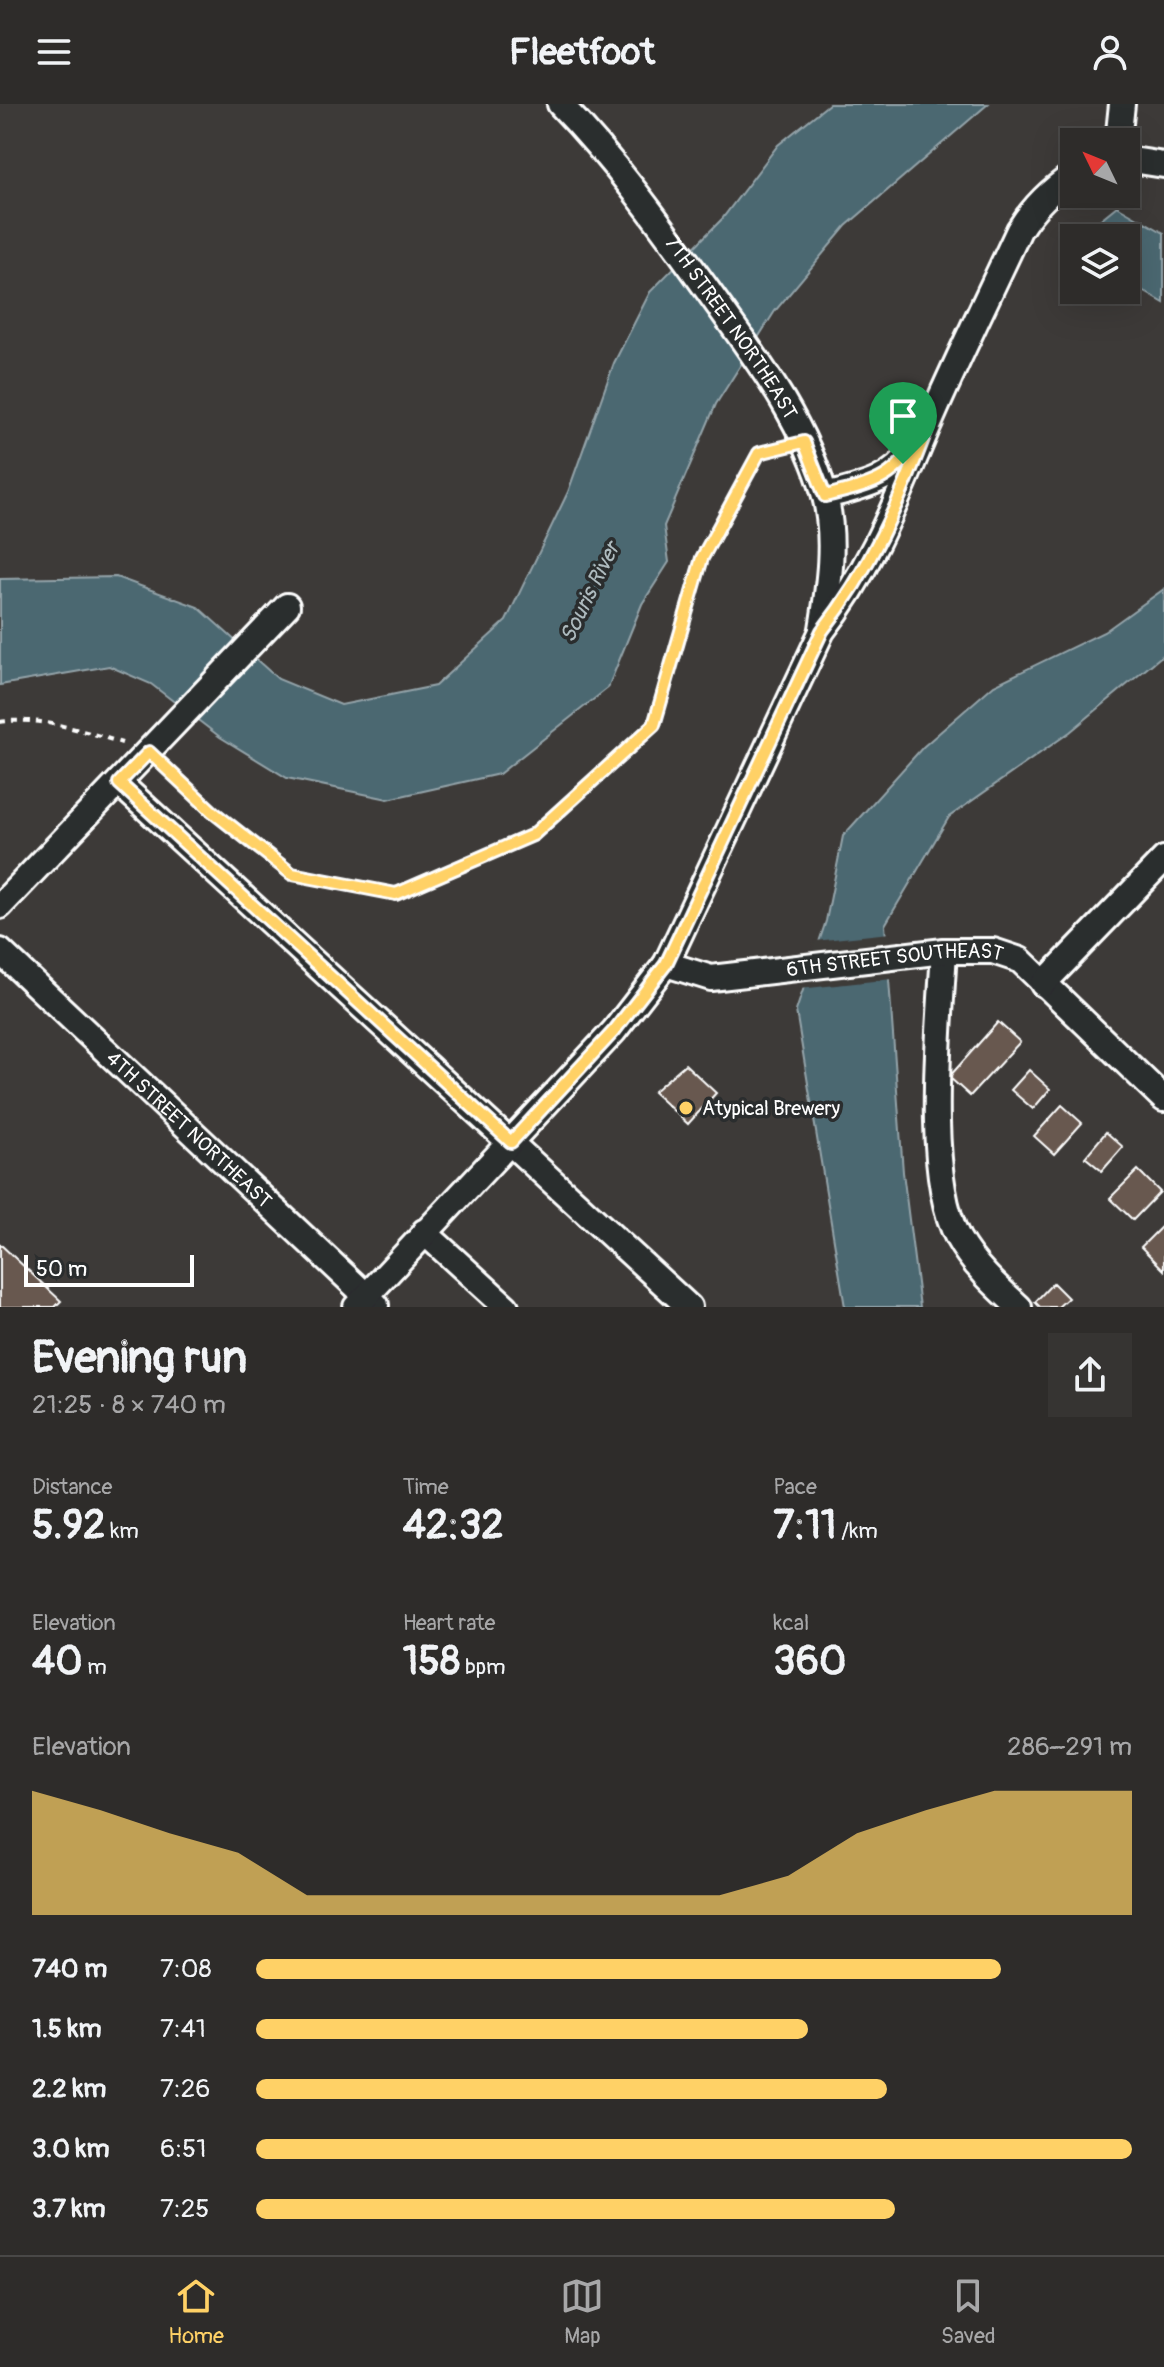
<!DOCTYPE html>
<html lang="en">
<head>
<meta charset="utf-8">
<style>
  body { margin:0; font-family:Pangolin,sans-serif; background:#363432; color:#f1f3f6; height:100vh; display:flex; flex-direction:column; font-size:30px; white-space:nowrap }
  * { box-sizing:border-box; margin:0 }
  p { font-size:26px; color:#a7a7a8 }
  .icon { flex:none; width:44px; height:44px; fill:none; stroke:currentColor; stroke-width:2; stroke-linecap:round; stroke-linejoin:round }
  .map { position:relative; height:1203px; overflow:hidden }
  .panel { display:flex; flex-direction:column; background:#2e2c2a; flex:1 }
  .panel>* { flex:none }
  .needle { width:52px; rotate:313deg }
  .tools { position:absolute; left:1060px; top:24px; display:grid; gap:16px }
  .tools a { display:grid; place-items:center; width:80px; height:80px; border-radius:0px; background:#2e2c2a; box-shadow:0 8px 32px #0002,0 0 0 2px #494847; font-size:40px }
  .scale { position:absolute; left:24px; bottom:20px; width:170px; box-sizing:border-box; padding-left:8px; border:4px solid #fff; border-top:0; font-size:22px; line-height:28px; white-space:nowrap; color:#fff; -webkit-text-stroke:6px #2a2d2e; paint-order:stroke }
  .pin { position:absolute; display:grid; place-items:center; width:68px; height:68px; color:#fff; margin:-82px -34px; border-radius:50% 50% 50% 0; rotate:-45deg; box-shadow:0 0 8px #0007 }
  .pin .icon { rotate:45deg }
  .round { display:grid; place-items:center; flex:none; width:84px; height:84px; border-radius:0px; background:#363432 }
  .summary { display:flex; align-items:center; justify-content:space-between; height:136px; padding:0 32px }
  h1 { font-size:44px; font-weight:700; line-height:60px }
  .metrics { display:grid; grid-template-columns:repeat(3,1fr); gap:12px; height:136px; padding:8px 32px }
  .metrics div { display:grid; align-content:center }
  .metrics b { font-size:40px; font-weight:700 }
  .metrics small { font-size:22px; font-weight:400 }
  .metrics p { font-size:22px }
  .chart { height:224px; padding:16px 32px }
  .chart p { display:flex; justify-content:space-between }
  .chart svg { width:100%; height:144px; margin-top:8px; fill:#ffd166; opacity:.7 }
  ul { padding:0 32px; list-style:none; font-size:26px }
  li { display:grid; grid-template-columns:128px 96px 1fr; align-items:center; height:60px }
  li i { height:20px; border-radius:10px; background:#ffd166 }
  header { display:flex; justify-content:space-between; align-items:center; height:104px; padding:0 32px; background:#2e2c2a; font-size:36px; font-weight:700 }
  .tab-bar { display:flex; justify-content:space-around; align-items:center; height:112px; border-top:2px solid #494847; background:#2e2c2a; font-size:22px; color:#a7a7a8 }
  .tab-bar a { display:grid; justify-items:center; gap:4px }
  .tab-bar .current { color:#ffd166 }
  .map>svg:first-child { display:block }
  .water { fill:#4c6771; stroke:#94a4aa; stroke-width:2 }
  .pier { fill:#3d3a38 }
  .building { fill:#68584f; stroke:#fff; stroke-width:2 }
  .lines { fill:none; stroke-linecap:round; stroke-linejoin:round }
  .minor-casing { stroke:#fff; stroke-width:30 }
  .path { stroke:#fff; stroke-width:4; stroke-dasharray:6 6; stroke-linecap:butt }
  .minor { stroke:#2a2d2e; stroke-width:24 }
  .route-casing { stroke:#fff; stroke-width:16 }
  .route { stroke:#ffd166; stroke-width:10 }
  .poi-dot { fill:#ffd166; stroke:#2a2d2e; stroke-width:3 }
  .labels { text-anchor:middle; stroke-width:7; stroke-linejoin:round; paint-order:stroke }
  .street-label { font-size:20px; fill:#fff; stroke:#2a2d2e }
  .poi-label { font-size:20px; fill:#fff; stroke:#2a2d2e; text-anchor:start }
  .water-label { font-size:22px; font-style:italic; fill:#aebbbf; stroke:#2a2d2e }
</style>
</head>
<body>
<header><svg class="icon" aria-label="menu" viewBox="0 0 24 24"><path d="M4 6h16M4 12h16M4 18h16"/></svg>Fleetfoot<svg class="icon" aria-label="person" viewBox="0 0 24 24"><circle cx="12" cy="8" r="4"/><path d="M4 21q1-7 8-7t8 7"/></svg></header>
<div class="map">
<svg width="1164" height="1203" viewBox="0 0 1164 1203">
  <rect width="100%" height="100%" fill="#3d3a38"/>
  <filter id="ink" filterUnits="userSpaceOnUse"><feTurbulence type="fractalNoise" baseFrequency=".0125" numOctaves="2"/><feDisplacementMap in="SourceGraphic" scale="16" xChannelSelector="R" yChannelSelector="G"/><feConvolveMatrix kernelMatrix="1 2 1 2 8 2 1 2 1" color-interpolation-filters="sRGB"/></filter>
  <g filter="url(#ink)">
    <path class="water" d="M829 0H988L846 122 775 207 716 300 664 422 669 458 642 500 608 584 499 670 388 695 287 674 220 633 151 580 109 562 0 581V475L116 473 198 503 278 575 341 601 435 582 506 517 568 388 614 259 650 188 722 115 778 41Z
      M1117 102 1164 129V199L1126 177V134H1087L1086 127Z
      M1164 485V550L1070 628 949 713 885 821 903 1068 920 1203H845L796 907 826 817 843 732 923 643 994 581 1104 528Z"/>
    <path class="pier" d="M890 829 892 875 799 885 815 837Z"/>
    <path class="building" d="M998 918 1020 938 970 992 949 973Z
      M685 960 716 989 688 1020 653 988Z
      M1029 966 1050 985 1033 1005 1011 986Z
      M1062 1001 1082 1019 1054 1050 1034 1032Z
      M1106 1028 1123 1043 1102 1067 1085 1053Z
      M1138 1066 1160 1088 1133 1116 1110 1094Z
      M1164 1120V1166L1141 1143Z
      M0 1140 61 1197 55 1203H0Z
      M1053 1179 1068 1194 1058 1203H1040L1035 1198Z"/>
    <g class="lines">
      <defs>
        <g id="minor">
          <path id="s1" d="M560 0C617 59 663 124 711 191 755 253 804 316 825 392 836 435 829 481 822 525"/>
          <path d="M1118 38 1122 0"/>
          <path d="M1126 55 1164 61"/>
          <path d="M825 392C861 383 891 378 913 345"/>
          <path d="M119 679 689 1203"/>
          <path d="M0 802 287 502"/>
          <path id="s2" d="M0 847 376 1201"/>
          <path d="M944 847C940 920 924 1070 958 1134 973 1161 996 1182 1019 1203"/>
          <path id="s3" d="M666 860 711 874 944 847H993L1020 856 1164 995"/>
          <path d="M1043 880 1164 755"/>
          <path d="M424 1128 506 1203"/>
          <path d="M356 1203 614 927 666 860 822 527C870 466 896 398 926 327 955 259 988 193 1019 126 1034 102 1051 86 1074 70"/>
        </g>
      </defs>
      <use href="#minor" class="minor-casing"/>
      <path class="path" d="M0 618C40 612 84 627 122 639
        M164 662 213 708 292 770 396 790 533 731 654 621 702 454 759 349 783 343"/>
      <use href="#minor" class="minor"/>
    </g>
  </g>
  <g class="lines" filter="url(#ink)">
    <defs>
      <path id="route" d="M926 327C899 399 870 466 822 527L666 860 614 927 511 1038 119 679 149 648 213 708 292 770 396 790 533 731 654 621 702 454 759 349 804 338 825 392C882 378 892 376 926 327Z"/>
    </defs>
    <use href="#route" class="route-casing"/>
    <use href="#route" class="route"/>
  </g>
  <circle class="poi-dot" cx="686" cy="1004" r="8"/>
  <g class="labels">
    <g class="street-label">
      <text dy="7" stroke="none"><textPath href="#s1" startOffset="282">7TH STREET NORTHEAST</textPath></text>
      <text dy="7" stroke="none"><textPath href="#s3" startOffset="232">6TH STREET SOUTHEAST</textPath></text>
      <text dy="7" stroke="none"><textPath href="#s2" startOffset="260">4TH STREET NORTHEAST</textPath></text>
    </g>
    <g class="poi-label">
      <text x="702" y="1011">Atypical Brewery</text>
    </g>
    <g class="water-label">
      <text transform="translate(589 488) rotate(-64)" y="8">Souris River</text>
    </g>
  </g>
</svg>
<div class="tools">
<a><svg class="needle" viewBox="-14 -14 28 28"><path d="M0-13l5 13h-10z" fill="#e53935"/><path d="M0 13l5-13h-10z" fill="#a7a7a8"/></svg></a>
<a><svg class="icon" aria-label="layers" viewBox="0 0 24 24"><path d="M12 4l9 5-9 5-9-5zM3 14l9 5 9-5"/></svg></a>
</div>
<div class="scale">50 m</div>
<div class="pin" style="left:903px;top:360px;background:#1e9e55"><svg class="icon" aria-label="arrive" viewBox="0 0 24 24"><path d="M6 21V4h12l-3 4 3 4H6"/></svg></div>
</div>
<section class="panel">
<div class="summary"><div><h1>Evening run</h1><p>21:25 · 8 × 740 m</p></div><a class="round"><svg class="icon" aria-label="share" viewBox="0 0 24 24"><path d="M12 15V3M7 8l5-5 5 5M5 13v7h14v-7"/></svg></a></div>
<div class="metrics">
<div><p>Distance</p><b>5.92<small> km</small></b></div>
<div><p>Time</p><b>42:32</b></div>
<div><p>Pace</p><b>7:11<small> /km</small></b></div>
</div>
<div class="metrics">
<div><p>Elevation</p><b>40<small> m</small></b></div>
<div><p>Heart rate</p><b>158<small> bpm</small></b></div>
<div><p>kcal</p><b>360</b></div>
</div>
<div class="chart"><p><span>Elevation</span>286–291 m</p>
<svg viewBox="0 0 160 44" preserveAspectRatio="none"><path d="M0 44V6L10 12L20 19L30 25L40 38L50 38L60 38L70 38L80 38L90 38L100 38L110 32L120 19L130 12L140 6L150 6L160 6V44z"/></svg>
</div>
<ul>
<li><b>740 m</b>7:08<i style="width:85%"></i></li>
<li><b>1.5 km</b>7:41<i style="width:63%"></i></li>
<li><b>2.2 km</b>7:26<i style="width:72%"></i></li>
<li><b>3.0 km</b>6:51<i style="width:100%"></i></li>
<li><b>3.7 km</b>7:25<i style="width:73%"></i></li>
</ul>
</section>
<nav class="tab-bar">
<a class="current"><svg class="icon" aria-label="home" viewBox="0 0 24 24"><path d="M3 11l9-7 9 7M6 9v11h12V9"/></svg>Home</a>
<a><svg class="icon" aria-label="map" viewBox="0 0 24 24"><path d="M3 6l6-2 6 2 6-2v14l-6 2-6-2-6 2zM9 4v14M15 6v14"/></svg>Map</a>
<a><svg class="icon" aria-label="saved" viewBox="0 0 24 24"><path d="M7 4h10v16l-5-4-5 4z"/></svg>Saved</a>
</nav>
</body>
</html>
